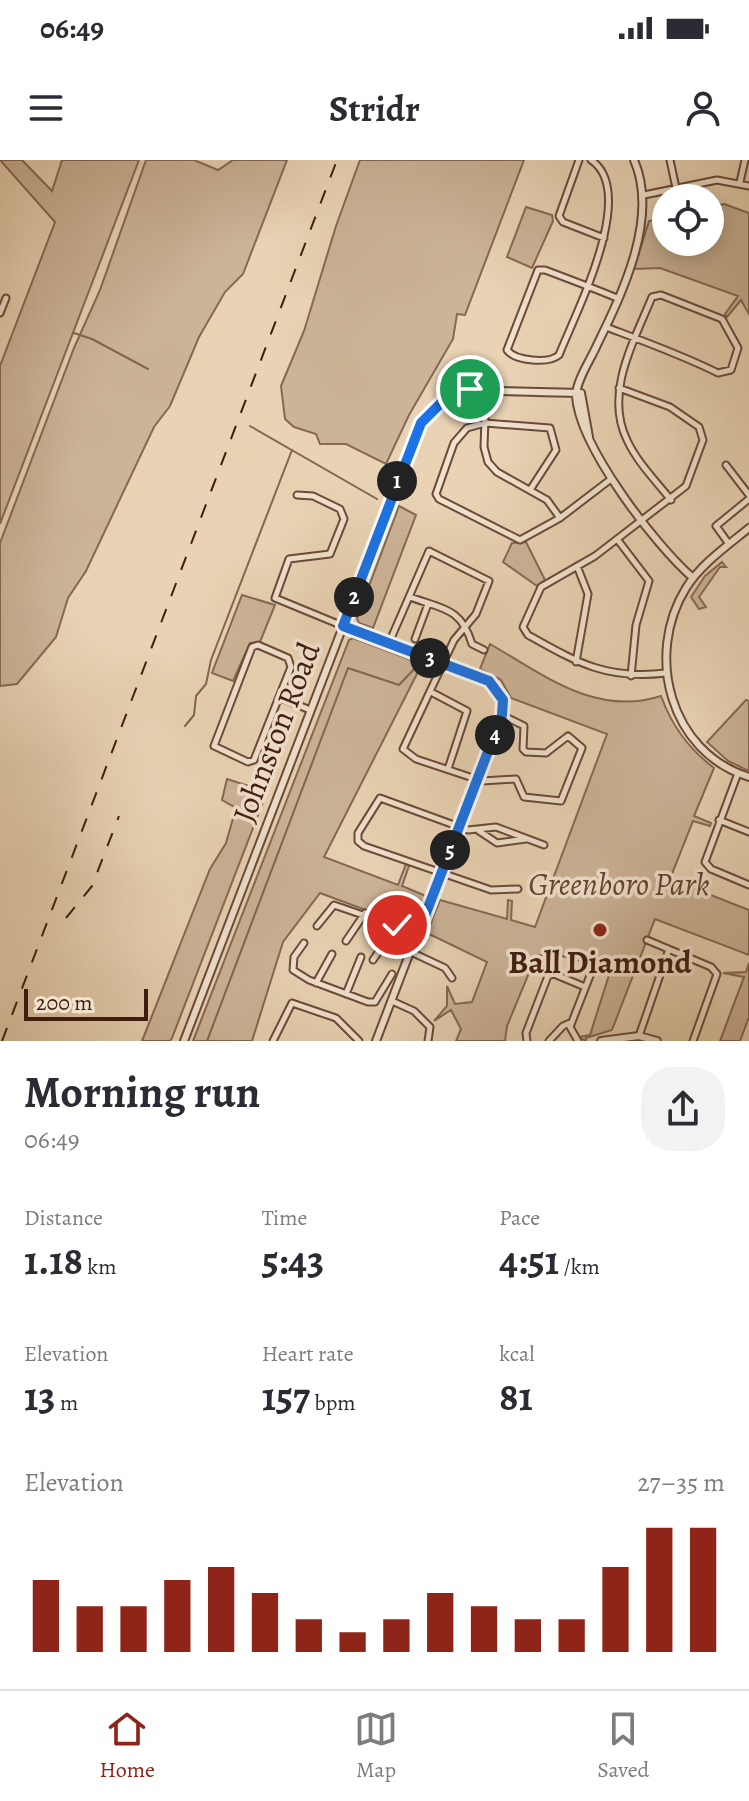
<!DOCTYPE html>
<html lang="en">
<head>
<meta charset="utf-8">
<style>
  body { margin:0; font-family:Alegreya,serif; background:#f2f2f3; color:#2b2b33; height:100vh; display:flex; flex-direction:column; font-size:30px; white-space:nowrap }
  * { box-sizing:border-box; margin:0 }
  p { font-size:26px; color:#7c7c81 }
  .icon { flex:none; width:44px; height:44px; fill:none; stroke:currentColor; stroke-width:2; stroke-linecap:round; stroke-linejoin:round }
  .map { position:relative; height:881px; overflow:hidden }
  .panel { display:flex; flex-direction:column; background:#fff; flex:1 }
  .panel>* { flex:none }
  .fabs { position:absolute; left:652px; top:24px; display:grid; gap:16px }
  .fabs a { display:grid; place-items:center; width:72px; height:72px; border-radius:50%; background:#fff; box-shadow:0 4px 20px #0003; font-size:40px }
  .scale { position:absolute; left:24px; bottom:20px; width:124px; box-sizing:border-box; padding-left:8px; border:4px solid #401d10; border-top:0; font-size:22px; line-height:28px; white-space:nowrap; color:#401d10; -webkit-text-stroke:6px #f1e2ce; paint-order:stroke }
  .pin { position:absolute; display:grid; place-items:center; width:68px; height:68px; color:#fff; margin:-34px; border:4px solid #fff; border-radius:50%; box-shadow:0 2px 8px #0007 }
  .km { position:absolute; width:40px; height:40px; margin:-20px; border-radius:50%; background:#222; color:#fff; font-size:22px; line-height:40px; text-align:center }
  .round { display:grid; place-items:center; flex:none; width:84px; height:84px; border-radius:32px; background:#f2f2f3 }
  .head { display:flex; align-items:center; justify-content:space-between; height:136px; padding:0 24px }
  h1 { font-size:44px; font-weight:700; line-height:60px }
  .figures { display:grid; grid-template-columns:repeat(3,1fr); gap:12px; height:136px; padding:8px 24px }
  .figures div { display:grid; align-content:center }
  .figures b { font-size:40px; font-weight:700 }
  .figures small { font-size:22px; font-weight:400 }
  .figures p { font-size:22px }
  .chart { height:224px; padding:16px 24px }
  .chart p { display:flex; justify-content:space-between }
  .chart svg { width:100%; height:144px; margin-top:8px; stroke:#8f2418; stroke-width:6 }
  .status { display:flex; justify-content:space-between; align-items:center; height:56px; padding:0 40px; background:#fff; direction:ltr }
  .status svg { height:22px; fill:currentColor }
  header { display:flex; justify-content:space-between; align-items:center; height:104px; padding:0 24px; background:#fff; font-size:36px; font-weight:700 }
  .menu { display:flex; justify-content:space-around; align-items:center; height:112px; border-top:2px solid #e1e1e2; background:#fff; font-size:22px; color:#7c7c81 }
  .menu a { display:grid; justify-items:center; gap:4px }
  .menu .current { color:#8f2418 }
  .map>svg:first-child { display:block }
  .green { fill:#ccb498; stroke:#866854; stroke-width:2 }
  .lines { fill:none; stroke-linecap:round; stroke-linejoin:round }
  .stream { stroke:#836551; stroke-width:2 }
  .minor-casing { stroke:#6a4a39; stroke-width:9 }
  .tertiary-casing { stroke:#6a4a39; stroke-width:10 }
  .minor { stroke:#f1e2ce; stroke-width:5 }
  .tertiary { stroke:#f1e2ce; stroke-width:6 }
  .rail { stroke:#401d10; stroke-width:2; stroke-dasharray:14 14; stroke-linecap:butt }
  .route-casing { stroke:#fff; stroke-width:16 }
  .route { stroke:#1a73e8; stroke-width:10 }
  .poi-dot { fill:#8f2418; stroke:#f1e2ce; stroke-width:3 }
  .labels { text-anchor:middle; stroke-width:7; stroke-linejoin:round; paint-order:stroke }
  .street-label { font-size:32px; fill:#401d10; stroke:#f1e2ce }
  .park-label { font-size:32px; font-style:italic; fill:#634332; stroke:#f1e2ce }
  .poi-label { font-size:32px; font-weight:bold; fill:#401d10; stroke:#f1e2ce }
</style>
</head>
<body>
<div class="status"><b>06:49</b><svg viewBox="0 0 49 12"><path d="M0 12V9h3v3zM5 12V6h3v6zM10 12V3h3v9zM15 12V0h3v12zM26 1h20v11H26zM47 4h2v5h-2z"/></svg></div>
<header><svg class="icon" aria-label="menu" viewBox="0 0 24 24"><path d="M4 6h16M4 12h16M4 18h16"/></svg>Stridr<svg class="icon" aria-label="person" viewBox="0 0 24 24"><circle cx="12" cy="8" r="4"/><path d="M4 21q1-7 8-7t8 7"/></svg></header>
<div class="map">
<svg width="749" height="881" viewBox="0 0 749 881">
  <rect width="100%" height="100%" fill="#e9d3b4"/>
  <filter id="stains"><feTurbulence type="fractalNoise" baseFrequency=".0025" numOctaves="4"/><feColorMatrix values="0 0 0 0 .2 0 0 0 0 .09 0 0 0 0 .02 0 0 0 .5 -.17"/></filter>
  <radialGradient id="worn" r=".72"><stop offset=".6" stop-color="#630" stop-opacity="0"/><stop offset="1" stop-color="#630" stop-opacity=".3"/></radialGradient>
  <path class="green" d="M0 0H22L52 31 62 0H139L0 364V206L55 62Z
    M146 0H194L218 10 233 0H287L243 114 225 132 199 177 170 246 154 267 86 411 68 438 56 477 17 524 0 526V383L74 188 100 130Z
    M360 0H524L465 155 457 154 453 179 409 255 386 304 346 284H320L316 274 294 267 285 259 281 226 304 171 336 66Z
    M724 44 749 53V154L741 140 727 157 725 154 738 136 660 108 634 109 649 61 666 57V82H710V47Z
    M526 47 552 55 553 61 532 108 507 97Z
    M399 346 416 355 373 468 359 463 357 458Z
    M526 382 545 420 537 426 503 402 512 383Z
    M722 402 726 407H720L699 437 706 447 699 449 691 437 705 416Z
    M242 435 275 445 260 482 250 483 233 521 212 513Z
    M353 478 422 504 324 697 398 725 406 704 409 706 402 726 426 736 414 768 320 733 283 782 252 881H193L349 480Z
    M490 484C544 515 596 557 661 536 672 566 688 588 714 608L694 656 711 663 710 666 693 661 670 719 749 750V795L655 759 612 870 586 878V881L579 877 590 875 609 815C590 803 559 791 536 796L507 866 505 881H456L461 869 451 850 434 861 447 846V826L455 844 472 842 487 802 427 773 440 740 507 759 508 740 512 741 511 760 535 767 607 574 511 538 501 520 480 509Z
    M746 540 749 541V611L728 601 707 582Z
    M227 619 258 629 265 637 172 878 170 881H142L210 709 226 683 236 648 222 640Z
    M749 803V857L740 881H720L744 817 723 813 746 812Z"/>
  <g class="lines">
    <path class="stream" d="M74 173 92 179 148 209
      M250 266 377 339
      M185 566 194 555 196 536 206 524 211 500 292 290
      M207 881 348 508 399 525 418 505"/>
    <defs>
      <path id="minor" d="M579 0 559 56 563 62 604 78
        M591 0C639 32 575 154 559 195 549 204 515 201 507 190L538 110H545C569 119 593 128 617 138
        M670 0 676 28
        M740 22 745 0
        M644 35 717 20 749 26
        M0 153 6 138
        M606 167C643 181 682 195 718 213L731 210 738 188 722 159 661 135 652 137C634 181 604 233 627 280 637 302 656 321 671 340
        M619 228 670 247 699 267 703 280 686 326 595 396 541 427 523 467 528 475C578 503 607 520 666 513
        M486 230 484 287 488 302 497 312 547 340 560 358
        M726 305 749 335
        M530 330 556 290 550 268 485 263 467 268 454 283 436 334 439 339 520 380 560 358 611 319
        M297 335 313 336 340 349 344 359 330 394 289 399 275 438 343 466
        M617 379 649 421 636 465 631 516
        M729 384 716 366 749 339
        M410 437C442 449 461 447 472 484L484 490
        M415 479 428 444
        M389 483 429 391 489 421 476 454 454 480 403 589 416 599 482 621 516 619 524 637 561 641 582 588 568 576 546 593 526 592 523 589 524 566 502 555
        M576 502 588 434 577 406
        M431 532 467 551 448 609
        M279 537 254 600 248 602 214 586 252 487 258 485 288 498 291 507 279 537 310 550
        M738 613 705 702 711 709 749 725
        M719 660 749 672
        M479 671 497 683 526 679
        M518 729 491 730 364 686 358 681V673L380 638 468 670 496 667 544 685
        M317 766 334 745 418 774
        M647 780 711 807 717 814 693 881
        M346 781 365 753
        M304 783 294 797 293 810 309 820 368 842H375L392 814
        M411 792 445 808 452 818
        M373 800 397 765
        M316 823 332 794
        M346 834 361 797
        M392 841 414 851 430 867 428 881
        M639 876 668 792
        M273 881 292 843 336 858 359 881
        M527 881 526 873 548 816 554 814 585 827
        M549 881 563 866 572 862
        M578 881 570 867 593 808"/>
      <path id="tertiary" d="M634 0C659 57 623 132 597 185 591 199 576 221 576 236 579 286 655 385 693 418
        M533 232 580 233
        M581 233 589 277
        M749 368C727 386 701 404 686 428 645 494 669 592 749 617
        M343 466 489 521 498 530 504 546 376 881
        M184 881 421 263 435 247 463 230 581 233
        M601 881 639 876 657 881"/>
    </defs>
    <use href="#minor" class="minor-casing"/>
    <use href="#tertiary" class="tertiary-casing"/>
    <use href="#minor" class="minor"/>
    <use href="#tertiary" class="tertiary"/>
    <path class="rail" d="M66 758 92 726 119 656
      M2 881 337 0"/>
  </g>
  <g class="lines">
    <defs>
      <path id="route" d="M397 765 418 774 502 555 503 540 489 521 343 466 421 263 444 240 470 229"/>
    </defs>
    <use href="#route" class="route-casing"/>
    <use href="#route" class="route"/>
  </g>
  <circle class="poi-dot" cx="600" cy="770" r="8"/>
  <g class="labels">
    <g class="street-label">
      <text transform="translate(276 572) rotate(-69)" y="11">Johnston Road</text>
    </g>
    <g class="park-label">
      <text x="619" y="735">Greenboro Park</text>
    </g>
    <g class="poi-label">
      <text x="600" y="813">Ball Diamond</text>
    </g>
  </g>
  <rect width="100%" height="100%" filter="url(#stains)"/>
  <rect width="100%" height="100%" fill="url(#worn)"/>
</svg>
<div class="fabs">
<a><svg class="icon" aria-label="locate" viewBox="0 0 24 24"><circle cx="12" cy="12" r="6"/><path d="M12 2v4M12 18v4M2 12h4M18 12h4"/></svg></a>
</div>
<div class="scale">200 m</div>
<div class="pin" style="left:470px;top:229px;background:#1e9e55"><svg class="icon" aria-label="arrive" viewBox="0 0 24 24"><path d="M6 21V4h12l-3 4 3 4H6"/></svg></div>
<div class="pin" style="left:397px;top:765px;background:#d93025"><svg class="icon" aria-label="check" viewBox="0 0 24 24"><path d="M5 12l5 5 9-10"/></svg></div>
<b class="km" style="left:397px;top:321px">1</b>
<b class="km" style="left:354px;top:437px">2</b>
<b class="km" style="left:430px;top:498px">3</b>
<b class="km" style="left:495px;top:575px">4</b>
<b class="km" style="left:450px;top:690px">5</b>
</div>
<section class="panel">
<div class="head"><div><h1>Morning run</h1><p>06:49</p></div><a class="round"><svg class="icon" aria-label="share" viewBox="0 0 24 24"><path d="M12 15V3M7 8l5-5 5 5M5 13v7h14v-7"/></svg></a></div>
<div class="figures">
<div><p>Distance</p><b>1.18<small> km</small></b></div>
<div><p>Time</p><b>5:43</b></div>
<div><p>Pace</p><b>4:51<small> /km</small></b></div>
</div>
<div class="figures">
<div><p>Elevation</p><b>13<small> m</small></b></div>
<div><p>Heart rate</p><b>157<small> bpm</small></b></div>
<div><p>kcal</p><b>81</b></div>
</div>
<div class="chart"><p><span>Elevation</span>27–35 m</p>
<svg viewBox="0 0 160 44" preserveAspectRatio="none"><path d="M5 44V22M15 44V30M25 44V30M35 44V22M45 44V18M55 44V26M65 44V34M75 44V38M85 44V34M95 44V26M105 44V30M115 44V34M125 44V34M135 44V18M145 44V6M155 44V6"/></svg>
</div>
</section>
<nav class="menu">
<a class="current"><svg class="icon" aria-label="home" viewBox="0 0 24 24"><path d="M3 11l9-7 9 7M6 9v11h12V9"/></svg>Home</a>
<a><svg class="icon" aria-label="map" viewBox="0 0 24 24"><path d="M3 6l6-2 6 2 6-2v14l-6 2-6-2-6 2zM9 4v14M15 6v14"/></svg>Map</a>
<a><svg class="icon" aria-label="saved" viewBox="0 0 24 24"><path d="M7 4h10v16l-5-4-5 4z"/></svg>Saved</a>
</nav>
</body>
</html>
